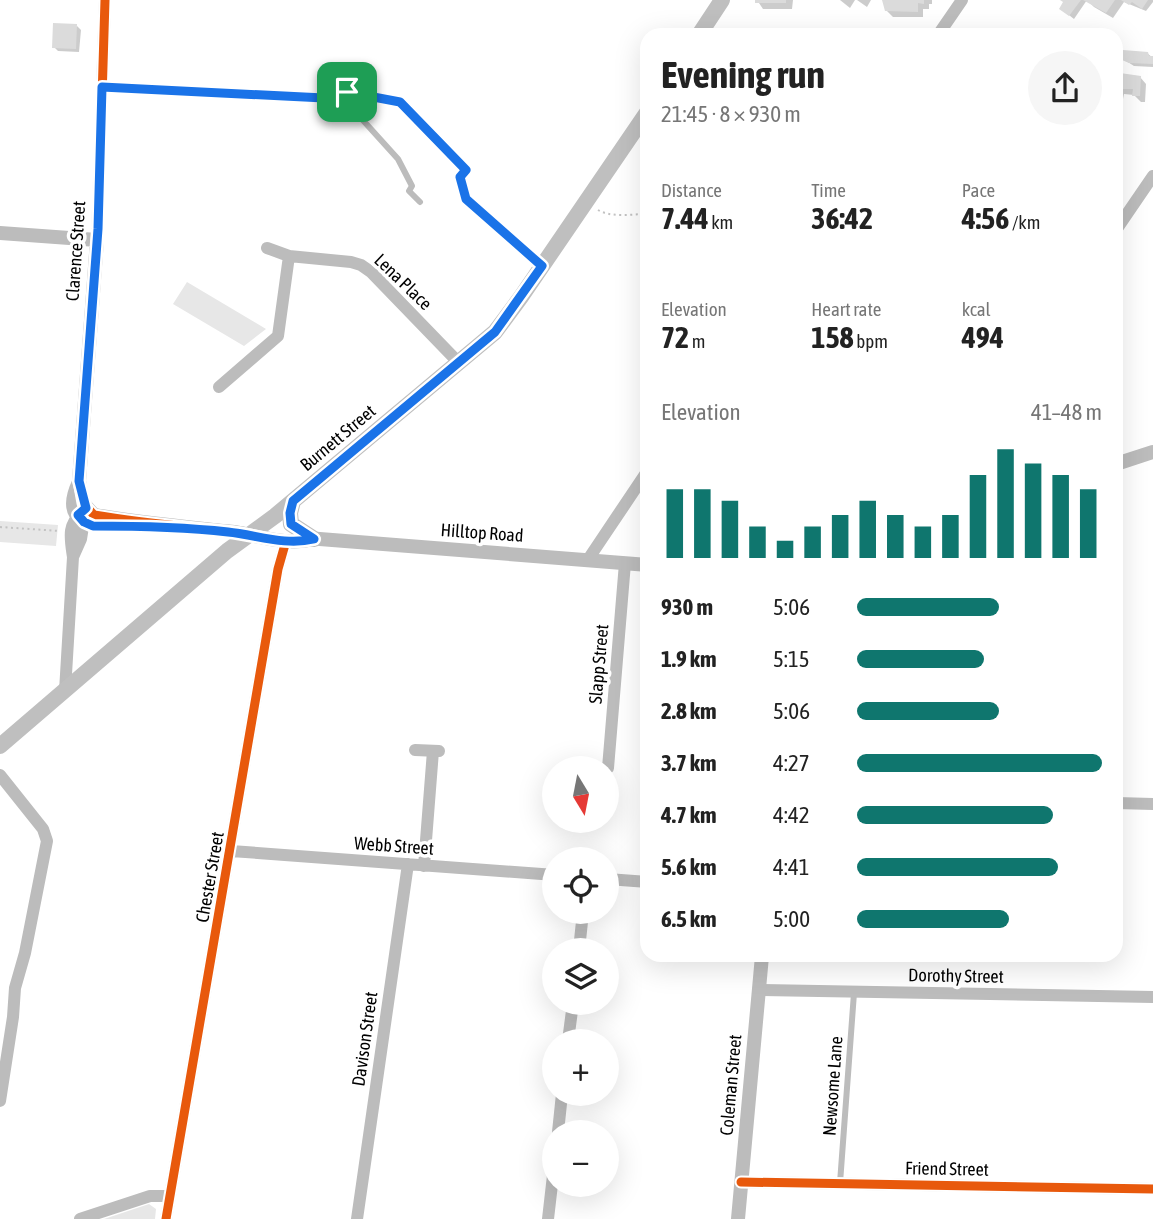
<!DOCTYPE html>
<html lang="en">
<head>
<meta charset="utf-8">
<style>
  body { margin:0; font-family:"Asap Condensed",sans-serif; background:#f6f6f6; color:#222; height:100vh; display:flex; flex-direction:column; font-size:26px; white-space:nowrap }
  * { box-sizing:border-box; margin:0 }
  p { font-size:23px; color:#767676 }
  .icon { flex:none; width:38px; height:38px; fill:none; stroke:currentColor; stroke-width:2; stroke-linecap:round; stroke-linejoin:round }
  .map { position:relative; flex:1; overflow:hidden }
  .panel { position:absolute; left:640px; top:28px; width:483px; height:934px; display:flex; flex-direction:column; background:#fff; border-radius:21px; box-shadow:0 7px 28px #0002 }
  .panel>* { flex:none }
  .needle { width:46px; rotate:170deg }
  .fabs { position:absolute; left:542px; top:756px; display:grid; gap:14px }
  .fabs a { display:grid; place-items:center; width:77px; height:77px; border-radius:50%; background:#fff; box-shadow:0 7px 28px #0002; font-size:35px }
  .pin { position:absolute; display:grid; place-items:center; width:60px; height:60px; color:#fff; margin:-30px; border-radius:14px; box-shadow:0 4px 10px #0006 }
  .round { display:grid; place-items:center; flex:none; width:74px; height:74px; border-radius:37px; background:#f6f6f6 }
  .overview { display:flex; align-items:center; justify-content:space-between; height:119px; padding:0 21px }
  h1 { font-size:38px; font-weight:700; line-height:52px }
  .figures { display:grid; grid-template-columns:repeat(3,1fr); gap:10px; height:119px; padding:7px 21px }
  .figures div { display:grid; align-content:center }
  .figures b { font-size:30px; font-weight:700 }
  .figures small { font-size:19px; font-weight:400 }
  .figures p { font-size:19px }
  .chart { height:196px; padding:14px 21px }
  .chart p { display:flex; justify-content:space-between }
  .chart svg { width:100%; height:126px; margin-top:7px; stroke:#0f766e; stroke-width:6 }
  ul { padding:0 21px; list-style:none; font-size:23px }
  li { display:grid; grid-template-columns:112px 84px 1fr; align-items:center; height:52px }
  li i { height:18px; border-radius:9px; background:#0f766e }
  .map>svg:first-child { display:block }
  .green { fill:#e7e7e7 }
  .shadow { fill:#0003 }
  .building { fill:#dbdbdb }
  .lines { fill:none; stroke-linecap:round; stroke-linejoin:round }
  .path { stroke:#c2c2c2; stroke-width:2; stroke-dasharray:2 3.5; stroke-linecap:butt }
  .service { stroke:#bcbcbc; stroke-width:6 }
  .minor { stroke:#bcbcbc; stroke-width:12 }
  .tertiary { stroke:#bcbcbc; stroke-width:14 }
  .secondary { stroke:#bfbfbf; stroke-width:16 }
  .cycleway-casing { stroke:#fff; stroke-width:13 }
  .cycleway { stroke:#e8590c; stroke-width:9 }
  .route-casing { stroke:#fff; stroke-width:14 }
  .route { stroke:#1a73e8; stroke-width:9 }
  .labels { text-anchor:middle; stroke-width:7; stroke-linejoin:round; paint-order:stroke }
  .street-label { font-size:18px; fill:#000; stroke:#fff }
</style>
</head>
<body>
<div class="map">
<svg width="1153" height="1219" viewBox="0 0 1153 1219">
  <rect width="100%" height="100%" fill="#fff"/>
  <path class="green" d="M187 282 266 329 244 346 173 304Z
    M0 521 58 525 56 546 0 542Z
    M149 1204 156 1209 155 1219H104Z"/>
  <path class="shadow" d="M757 0H793L792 9H763Z
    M840 0H855L850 8Z
    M857 0H871L867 7Z
    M884 0H932V4H929V9H923V17H893L886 10Z
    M1062 0H1153V2L1146 11 1124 2 1113 18 1094 7 1087 0 1074 19 1065 12V3Z
    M77 26 81 30 79 52 58 51 54 47Z
    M1116 51 1124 56 1147 53 1153 58V67L1134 66 1123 59V63H1117L1116 66Z
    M1116 76 1140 77 1146 84 1145 102H1141L1134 95 1124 94 1123 99H1116Z"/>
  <path class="building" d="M755 0H786V3H755Z
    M882 0H924V4L918 3V12L885 11Z
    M1060 0H1081L1069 16 1059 9 1063 2Z
    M1083 0H1115L1106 13Z
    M1121 0H1148L1142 9 1132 2 1129 5Z
    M53 23 77 24 76 49 52 48Z
    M1123 50 1148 52 1149 56H1153V64L1129 63 1122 60Z
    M1120 73 1141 76 1140 96H1132L1133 89H1116V75Z"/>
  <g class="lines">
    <path class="path" d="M598 210C612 218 631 214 648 214
      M0 527 59 531"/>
    <path class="service" d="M466 199 541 264
      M420 202 409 191 412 186 398 159 351 107 347 92 400 102 465 170 460 177
      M840 1183 854 993"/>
    <path class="minor" d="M938 35 962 0
      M102 87 324 98 347 92
      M1116 230 1153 176
      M97 240 105 0
      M267 248 289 256 351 262 361 265 371 272 459 363
      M219 387 278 336 289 256
      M73 557 81 539 85 514
      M587 561 648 470
      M65 691 73 557C70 537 67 525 83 511
      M415 750 439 751
      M608 768 625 563
      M0 775 43 829 47 841 25 953 15 988 13 1017 0 1101
      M1116 803 1153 804
      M231 851 555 875
      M424 866 433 751
      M607 879 648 882
      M579 950 583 912
      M759 990 1153 997
      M568 1041 573 1003
      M558 1132 562 1094
      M741 1182 1153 1189
      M80 1219 150 1196H170
      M166 1219 278 569 286 541
      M357 1219 408 864
      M548 1219 555 1158"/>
    <path class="tertiary" d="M0 233 97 240 79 481 83 503 94 515C140 523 187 527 234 532 261 536 286 546 314 539
      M1116 464 1153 452
      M79 482C61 520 87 527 119 526
      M307 538 648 565
      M738 1219 762 956"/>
    <path class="secondary" d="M699 35 722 0
      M293 501 290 513 291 524 314 539
      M0 746 227 551 275 516 495 332 521 297 648 111"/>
    <defs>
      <path id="cycleway" d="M105 0 98 229 79 481 83 503 94 515C140 523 187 527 234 532 261 536 286 546 314 539
        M741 1182 1153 1189
        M166 1219 278 569 286 541"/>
    </defs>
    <use href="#cycleway" class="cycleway-casing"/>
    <use href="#cycleway" class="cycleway"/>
  </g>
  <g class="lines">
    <defs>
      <path id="route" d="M102 87 324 98 347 92 400 102 466 170 460 177 466 199 542 266 495 332 293 501 290 513 291 524 314 539C285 546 257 535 228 532 183 527 139 526 93 526L84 522 78 515 86 508 79 481 98 229Z"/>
    </defs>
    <use href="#route" class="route-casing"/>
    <use href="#route" class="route"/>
  </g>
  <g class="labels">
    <g class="street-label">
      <text transform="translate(76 251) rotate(-86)" y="6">Clarence Street</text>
      <text transform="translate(403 282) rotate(44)" y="6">Lena Place</text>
      <text transform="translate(338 438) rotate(-40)" y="6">Burnett Street</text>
      <text transform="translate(482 533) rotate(4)" y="6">Hilltop Road</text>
      <text transform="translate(599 664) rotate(-85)" y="6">Slapp Street</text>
      <text transform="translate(394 846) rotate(4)" y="6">Webb Street</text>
      <text transform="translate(210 877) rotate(-80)" y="6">Chester Street</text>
      <text transform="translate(956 976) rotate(1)" y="6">Dorothy Street</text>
      <text transform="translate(365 1039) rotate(-82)" y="6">Davison Street</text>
      <text transform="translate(731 1085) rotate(-85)" y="6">Coleman Street</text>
      <text transform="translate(833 1086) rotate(-86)" y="6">Newsome Lane</text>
      <text transform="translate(947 1169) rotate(1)" y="6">Friend Street</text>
    </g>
  </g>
</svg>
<div class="fabs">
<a><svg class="needle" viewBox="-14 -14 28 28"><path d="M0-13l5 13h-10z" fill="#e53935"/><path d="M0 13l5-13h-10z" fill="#767676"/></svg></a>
<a><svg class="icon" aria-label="locate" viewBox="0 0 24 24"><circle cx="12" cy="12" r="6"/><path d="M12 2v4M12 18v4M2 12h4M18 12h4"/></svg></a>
<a><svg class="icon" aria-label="layers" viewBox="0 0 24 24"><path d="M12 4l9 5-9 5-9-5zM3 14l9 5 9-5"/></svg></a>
<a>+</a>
<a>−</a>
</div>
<div class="pin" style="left:347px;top:92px;background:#1e9e55"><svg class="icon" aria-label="arrive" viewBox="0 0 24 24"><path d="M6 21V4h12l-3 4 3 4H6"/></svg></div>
<section class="panel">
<div class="overview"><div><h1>Evening run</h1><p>21:45 · 8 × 930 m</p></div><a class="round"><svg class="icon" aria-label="share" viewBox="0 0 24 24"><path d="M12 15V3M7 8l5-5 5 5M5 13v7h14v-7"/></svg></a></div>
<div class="figures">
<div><p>Distance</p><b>7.44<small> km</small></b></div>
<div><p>Time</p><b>36:42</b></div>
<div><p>Pace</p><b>4:56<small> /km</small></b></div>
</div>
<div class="figures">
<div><p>Elevation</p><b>72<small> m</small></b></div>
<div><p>Heart rate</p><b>158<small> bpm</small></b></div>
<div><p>kcal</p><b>494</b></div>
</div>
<div class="chart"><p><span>Elevation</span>41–48 m</p>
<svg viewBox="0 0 160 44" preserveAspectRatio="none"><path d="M5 44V20M15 44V20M25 44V24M35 44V33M45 44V38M55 44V33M65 44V29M75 44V24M85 44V29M95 44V33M105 44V29M115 44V15M125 44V6M135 44V11M145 44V15M155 44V20"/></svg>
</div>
<ul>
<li><b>930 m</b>5:06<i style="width:58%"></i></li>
<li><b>1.9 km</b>5:15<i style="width:52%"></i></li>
<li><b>2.8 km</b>5:06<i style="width:58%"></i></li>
<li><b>3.7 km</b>4:27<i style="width:100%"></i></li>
<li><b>4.7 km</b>4:42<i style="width:80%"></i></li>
<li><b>5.6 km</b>4:41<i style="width:82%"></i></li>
<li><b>6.5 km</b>5:00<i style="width:62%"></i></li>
</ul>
</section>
</div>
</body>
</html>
